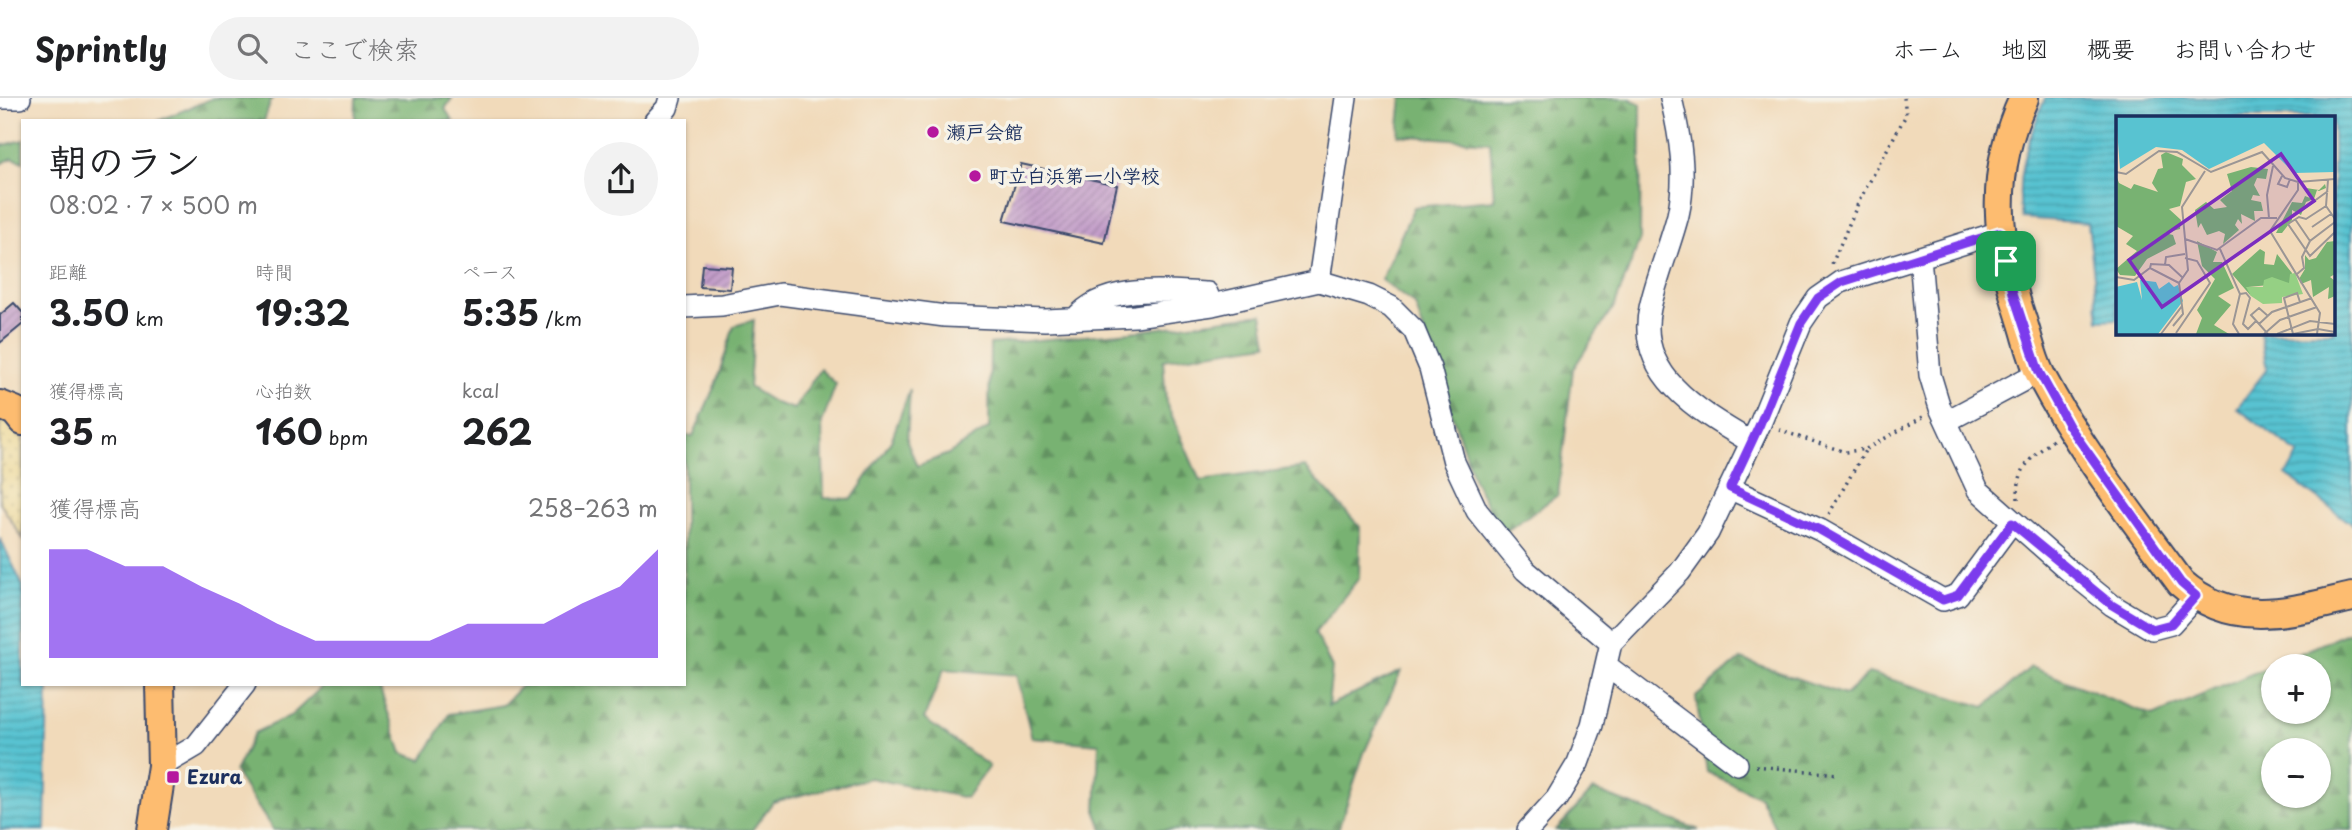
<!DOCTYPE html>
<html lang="ja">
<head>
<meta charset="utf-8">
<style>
  body { margin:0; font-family:"Playpen Sans","Klee One",sans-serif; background:#f2f2f2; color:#202124; height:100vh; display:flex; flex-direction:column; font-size:26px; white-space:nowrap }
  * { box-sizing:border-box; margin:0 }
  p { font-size:23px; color:#757577 }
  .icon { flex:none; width:38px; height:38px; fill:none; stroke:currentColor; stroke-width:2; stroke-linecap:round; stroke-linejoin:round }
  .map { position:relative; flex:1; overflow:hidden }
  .sheet { position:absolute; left:21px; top:21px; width:665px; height:567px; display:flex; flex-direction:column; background:#fff; border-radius:0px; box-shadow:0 2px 5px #0004 }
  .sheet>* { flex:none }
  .buttons { position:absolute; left:2261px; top:556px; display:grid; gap:14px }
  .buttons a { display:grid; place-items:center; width:70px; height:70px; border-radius:50%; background:#fff; box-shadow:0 2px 5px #0004; font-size:35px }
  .pin { position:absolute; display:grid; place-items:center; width:60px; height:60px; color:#fff; margin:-30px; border-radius:14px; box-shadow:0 4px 10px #0006 }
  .round { display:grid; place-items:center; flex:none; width:74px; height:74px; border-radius:37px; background:#f2f2f2 }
  .overview { display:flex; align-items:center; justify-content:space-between; height:119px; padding:0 28px }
  h1 { font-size:38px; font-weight:700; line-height:52px }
  .figures { display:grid; grid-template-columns:repeat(3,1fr); gap:10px; height:119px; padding:7px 28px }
  .figures div { display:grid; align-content:center }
  .figures b { font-size:35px; font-weight:700 }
  .figures small { font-size:19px; font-weight:400 }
  .figures p { font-size:19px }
  .chart { height:196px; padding:14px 28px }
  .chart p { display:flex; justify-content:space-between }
  .chart svg { width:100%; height:126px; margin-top:7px; fill:#7c3aed; opacity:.7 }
  header { display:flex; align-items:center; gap:42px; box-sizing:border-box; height:98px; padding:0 35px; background:#fff; border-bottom:2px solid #e0e0e0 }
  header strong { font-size:33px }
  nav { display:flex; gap:38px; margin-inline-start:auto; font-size:24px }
  .search { width:490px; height:63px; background:#f2f2f2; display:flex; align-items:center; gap:18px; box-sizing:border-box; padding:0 24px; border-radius:38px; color:#757577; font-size:26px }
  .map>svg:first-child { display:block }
  .forest { fill:url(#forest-firs); stroke:#4a7068; stroke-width:2; fill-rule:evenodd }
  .sand { fill:url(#sand-dots); stroke:#84847e; stroke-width:2 }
  .water { fill:url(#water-rules); stroke:#3a7998; stroke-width:2 }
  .building { fill:url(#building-hatch) }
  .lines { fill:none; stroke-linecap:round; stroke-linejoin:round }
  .minor-casing { stroke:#3b496c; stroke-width:24 }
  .major-casing { stroke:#3b496c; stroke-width:32 }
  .path { stroke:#3b496c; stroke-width:3.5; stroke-dasharray:2 5; stroke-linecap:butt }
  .minor { stroke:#fff; stroke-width:21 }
  .major { stroke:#fdbc6f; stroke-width:28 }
  .route-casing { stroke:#fff; stroke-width:14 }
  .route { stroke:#7c3aed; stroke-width:9 }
  .poi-dot { fill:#b5179e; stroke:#f7f3e8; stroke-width:2.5 }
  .labels { text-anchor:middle; stroke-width:7; stroke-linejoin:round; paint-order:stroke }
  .poi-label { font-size:19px; font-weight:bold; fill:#1b2f5e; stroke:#f7f3e8; text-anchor:start }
  .inset-road { fill:none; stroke:#9b9695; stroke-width:2 }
  .view { fill:#7b2cbf; fill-opacity:0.15; stroke:#7b2cbf; stroke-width:3.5 }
  .inset-edge { fill:none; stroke:#1b2f5e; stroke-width:3.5 }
</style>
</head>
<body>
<header>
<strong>Sprintly</strong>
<div class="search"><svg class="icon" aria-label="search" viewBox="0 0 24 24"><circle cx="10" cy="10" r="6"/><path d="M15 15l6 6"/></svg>ここで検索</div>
<nav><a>ホーム</a><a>地図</a><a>概要</a><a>お問い合わせ</a></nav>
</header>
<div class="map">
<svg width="2352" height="732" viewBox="0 0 2352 732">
  <defs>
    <pattern id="forest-firs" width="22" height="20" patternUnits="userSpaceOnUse" patternTransform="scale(1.75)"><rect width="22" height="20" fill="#78b272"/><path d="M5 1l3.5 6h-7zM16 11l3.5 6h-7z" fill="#629161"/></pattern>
    <pattern id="sand-dots" width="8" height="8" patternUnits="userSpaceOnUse" patternTransform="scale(1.75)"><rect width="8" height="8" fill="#eeda9e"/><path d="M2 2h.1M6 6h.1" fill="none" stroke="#ccbb8a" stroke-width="1.8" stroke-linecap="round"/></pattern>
    <pattern id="water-rules" width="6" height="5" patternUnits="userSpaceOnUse" patternTransform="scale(1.75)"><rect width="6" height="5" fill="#58c3d1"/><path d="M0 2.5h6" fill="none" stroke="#489fad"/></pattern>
    <pattern id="building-hatch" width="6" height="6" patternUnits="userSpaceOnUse" patternTransform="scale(1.75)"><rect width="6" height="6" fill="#c39dc9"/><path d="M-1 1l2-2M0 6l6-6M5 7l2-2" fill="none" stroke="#9e80a6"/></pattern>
  </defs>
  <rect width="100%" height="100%" fill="#f7f3e8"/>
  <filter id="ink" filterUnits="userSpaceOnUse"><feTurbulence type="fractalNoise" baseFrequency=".0143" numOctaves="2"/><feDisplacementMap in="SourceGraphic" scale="14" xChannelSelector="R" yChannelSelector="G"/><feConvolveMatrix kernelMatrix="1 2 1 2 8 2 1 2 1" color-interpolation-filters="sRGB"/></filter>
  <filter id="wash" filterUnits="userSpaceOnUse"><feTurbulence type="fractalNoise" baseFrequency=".00686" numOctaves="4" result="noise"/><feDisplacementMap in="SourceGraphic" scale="28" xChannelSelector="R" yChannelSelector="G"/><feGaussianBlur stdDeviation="1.57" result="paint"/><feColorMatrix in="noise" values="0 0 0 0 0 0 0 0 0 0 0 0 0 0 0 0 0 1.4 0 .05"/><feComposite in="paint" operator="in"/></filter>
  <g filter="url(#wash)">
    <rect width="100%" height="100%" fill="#f1daba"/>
    <path class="forest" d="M213 0H272L264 23H158Z
      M356 0H452L445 11 453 23H355Z
      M1402 0H1628L1641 6 1640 141 1615 207 1573 271 1558 397 1502 436 1474 382 1415 207 1381 182 1414 109 1494 102 1490 44 1398 37Z
      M23 42V64L13 60 0 66V48Z
      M1262 216 1267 246 1163 262 1166 304 1200 383 1305 369 1360 429 1359 480 1315 535 1332 570 1328 608 1401 573 1364 655 1338 732H1103L1096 715 1099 646 1032 640 1016 577 944 571 924 621 989 668 966 700 870 680 773 704 752 732H273L235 674 254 635 292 617 325 586H378L402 655 422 662 449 616 503 607 523 586H684V338H693L716 285 734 228 754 222 749 289 775 305 794 311 820 271 836 286 822 325 824 400 852 401 891 343 910 291 907 343 917 368 948 356 989 330 990 246 1131 234Z
      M2352 533V732H1776L1760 699 1707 674 1696 599 1741 561 1845 597 1869 575 1985 609 2031 569 2153 618ZM2273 569H2319V614H2273ZM2273 653H2319V698H2273Z
      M1593 692 1699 732H1556Z"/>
    <path class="sand" d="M0 318 23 339V441L0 405Z"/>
    <path class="water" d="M2045 0H2352V426L2286 377 2299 356 2237 310 2267 271 2260 235 2333 234V19H2118L2117 221 2099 222 2088 125 2022 120C2014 73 2028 44 2045 0Z
      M0 440 23 488V586H48L45 732H0Z"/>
    <g id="blocks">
      <path class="building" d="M1021 66 1117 87 1104 145 1004 123Z
        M702 167 732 169 730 191 700 189Z
        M14 205 23 215V226L0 245V217Z"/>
    </g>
  </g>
  <g filter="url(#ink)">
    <use href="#blocks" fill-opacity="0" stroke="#3b496c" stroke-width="2"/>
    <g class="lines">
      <defs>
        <path id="minor" d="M0 0H20
          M1671 0C1680 38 1687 78 1678 117 1670 148 1657 178 1650 210 1635 278 1702 315 1751 344
          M655 23 667 10 670 0
          M1920 159 1930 277 1940 310 1978 392 2066 470 2112 507 2152 531 2171 526 2196 498
          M1319 183 1346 0
          M684 209 722 207 780 196 945 218 1045 222 1135 218 1212 207 1319 183 1369 198 1391 209 1414 232 1430 270 1454 364 1477 413 1525 472 1611 545
          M1075 221C1104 185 1165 193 1207 195L1212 207
          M1947 323 2039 274
          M1729 390 1820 432 1943 502 1958 497 2012 424
          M1607 568 1737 666
          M162 668 196 648 245 586
          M1528 732 1557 700 1578 665 1592 627 1611 545 1680 474 1708 435 1760 326 1801 225 1818 200 1841 184 2000 134"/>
        <path id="major" d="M2024 0C1988 77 1996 144 2022 222 2028 240 2032 261 2041 278 2080 352 2132 418 2181 485 2234 532 2291 513 2352 499
          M0 307 15 313 23 323
          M152 732 162 668 160 586"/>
      </defs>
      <use href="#minor" class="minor-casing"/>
      <use href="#major" class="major-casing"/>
      <path class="path" d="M1832 166 1859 103 1906 17 1904 0
        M1779 332 1845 354 1866 351 1923 319
        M2018 401C2017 370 2030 360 2053 342
        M1829 416 1866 351
        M1756 668 1837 676"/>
      <use href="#minor" class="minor"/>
      <use href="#major" class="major"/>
    </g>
  </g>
  <g class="lines" filter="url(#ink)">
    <defs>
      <path id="route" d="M2000 134 2013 195 2039 274 2069 328 2181 485 2196 498 2171 526 2152 531 2112 507 2012 425 1958 497 1943 502 1820 432 1730 390 1760 326 1801 225 1818 200 1842 184Z"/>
    </defs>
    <use href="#route" class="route-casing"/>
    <use href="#route" class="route"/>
  </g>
  <g class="poi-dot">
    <circle cx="933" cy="34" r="7"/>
    <circle cx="975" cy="78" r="7"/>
    <rect x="166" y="672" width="14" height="14" rx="3.5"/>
  </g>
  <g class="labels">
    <g class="poi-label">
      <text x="947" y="41">瀬戸会館</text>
      <text x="989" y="85">町立白浜第一小学校</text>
      <text x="187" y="686">Ezura</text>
    </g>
  </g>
  <g transform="translate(2116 18)">
    <rect width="219" height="219" fill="#f1daba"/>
    <path d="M50 36 67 43 66 49 80 63 70 66 64 90 53 93 65 104 64 113 49 117 57 119 60 128 31 143 19 160 4 159 0 153 21 135 10 128 17 120 0 110V59L3 67 15 73 18 68 42 76 36 67 42 53 47 52 45 39ZM135 51 152 53 150 63 141 62 138 69 144 80 137 79 135 84 145 86 147 95H138L139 105 125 98 126 108 122 103 119 109 123 114 107 128 109 118 103 115 91 119 85 107 82 112 79 94 90 86 98 93 111 91 104 84 116 75 111 58ZM209 68 210 72 203 75 201 74 198 83 190 86 185 99 176 94V104L166 117H160L176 86 186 87 189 80 194 82 190 72 203 74ZM81 125 101 136 97 146H106L118 172 102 180 115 189 98 209 113 218H80L86 202 81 194 99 163 86 150ZM219 125V158L214 161 219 165V180L212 183 213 171 197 181 195 164 185 168 183 163 189 153V139L193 144 200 142 211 126ZM144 133 149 136 148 148 158 149 161 138 176 157 174 167 132 171 135 180 116 158Z" fill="#78b272"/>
    <path d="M179 157 187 178 166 181V187L147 188 135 180 130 171H147L148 164 156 161 173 167 174 158Z" fill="#95d084"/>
    <path d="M0 0H219V56L178 57 148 27 93 53 66 34 40 31 4 53ZM24 164 40 166 43 173 53 166 58 171 62 169 67 185 42 218H0V171L21 166 26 184Z" fill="#58c3d1"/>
    <path class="inset-road" d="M0 56 10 58 43 35 61 36 95 56 146 36 169 62 182 66 219 63M166 60 162 68 171 71 174 63M212 64 210 90 219 103M182 66V74L154 115 204 197 201 218M210 90 190 103 183 101 172 108 194 140 219 116M186 94 212 75M153 102 151 79 157 50M179 103 194 125M196 111 215 98M69 123 101 134 145 102H161M104 133 124 178 117 208 123 218M49 149 50 141 69 138M34 152 35 148 53 149 67 162M181 158 188 152 186 141 194 125 219 106M0 161 18 164 34 152 63 167 66 190 45 218M63 167 72 154 66 91 89 55M124 178 130 177 134 182 127 208 132 213 140 205M152 200 143 192 135 199 152 218M143 208 156 196 196 182M57 210 67 198 66 190M60 217 94 167 81 145 69 142M148 218 164 204 201 191M161 218 194 205 219 208M177 218 168 182 181 177 184 186M177 218 202 213 219 216"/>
    <path class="view" d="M165 38 198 85 46 191 13 144Z"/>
    <rect width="219" height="219" class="inset-edge"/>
  </g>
</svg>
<div class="buttons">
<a>+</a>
<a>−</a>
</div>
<div class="pin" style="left:2006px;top:163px;background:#1e9e55"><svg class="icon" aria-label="arrive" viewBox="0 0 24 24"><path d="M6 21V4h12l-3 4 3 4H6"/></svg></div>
<section class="sheet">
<div class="overview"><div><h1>朝のラン</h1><p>08:02 · 7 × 500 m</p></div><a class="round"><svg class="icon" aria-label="share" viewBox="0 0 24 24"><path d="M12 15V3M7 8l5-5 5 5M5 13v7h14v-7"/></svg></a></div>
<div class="figures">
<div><p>距離</p><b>3.50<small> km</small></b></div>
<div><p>時間</p><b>19:32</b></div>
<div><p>ペース</p><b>5:35<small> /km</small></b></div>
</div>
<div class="figures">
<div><p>獲得標高</p><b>35<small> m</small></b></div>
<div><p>心拍数</p><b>160<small> bpm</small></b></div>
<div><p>kcal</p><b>262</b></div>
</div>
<div class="chart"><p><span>獲得標高</span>258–263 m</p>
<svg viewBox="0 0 160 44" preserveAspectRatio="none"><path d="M0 44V6L10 6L20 12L30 12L40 19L50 25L60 32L70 38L80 38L90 38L100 38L110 32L120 32L130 32L140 25L150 19L160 6V44z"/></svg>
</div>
</section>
</div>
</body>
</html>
